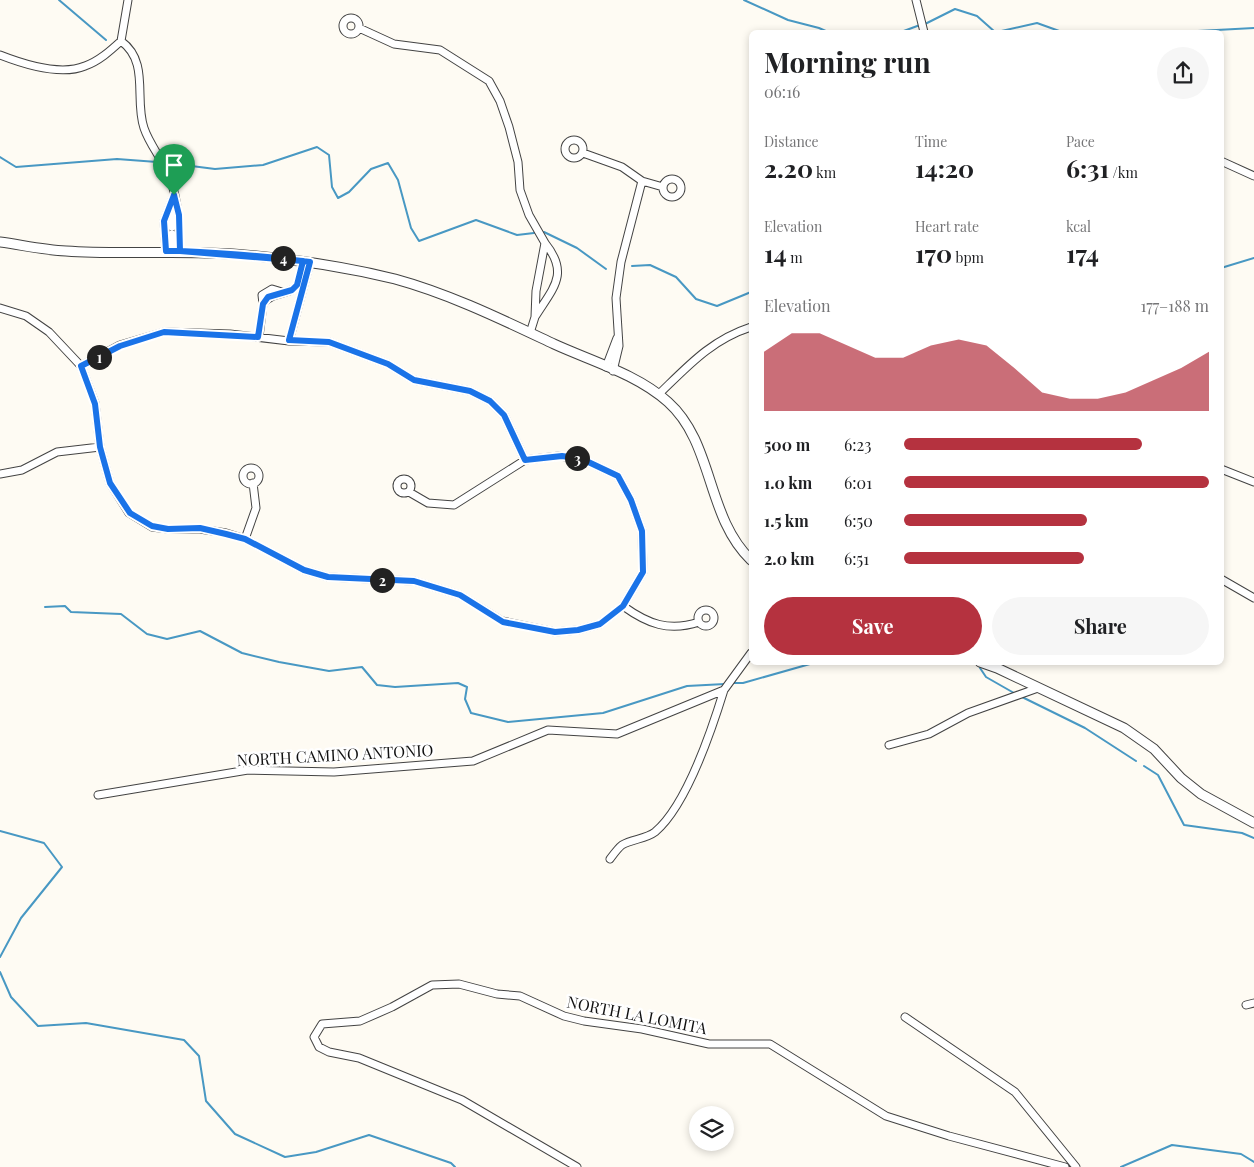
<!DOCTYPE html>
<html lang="en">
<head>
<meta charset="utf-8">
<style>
  body { margin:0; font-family:"Playfair Display",serif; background:#f6f6f6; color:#202124; height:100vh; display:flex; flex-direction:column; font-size:19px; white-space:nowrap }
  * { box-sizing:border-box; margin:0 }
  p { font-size:16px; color:#757577 }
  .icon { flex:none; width:28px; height:28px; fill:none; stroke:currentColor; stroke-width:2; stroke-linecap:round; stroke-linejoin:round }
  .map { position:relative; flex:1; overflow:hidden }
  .details { position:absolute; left:749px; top:30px; width:475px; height:635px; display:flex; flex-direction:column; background:#fff; border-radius:8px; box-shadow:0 2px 8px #0003 }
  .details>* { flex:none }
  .tools { position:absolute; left:689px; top:1106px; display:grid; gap:10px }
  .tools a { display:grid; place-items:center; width:45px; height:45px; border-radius:50%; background:#fff; box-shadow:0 2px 8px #0003; font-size:25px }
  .pin { position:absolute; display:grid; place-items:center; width:42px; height:42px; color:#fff; margin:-51px -21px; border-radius:50% 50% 50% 0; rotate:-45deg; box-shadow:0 0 5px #0007 }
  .pin .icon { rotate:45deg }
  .km { position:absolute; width:25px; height:25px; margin:-12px; border-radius:50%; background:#222; color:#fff; font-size:14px; line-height:25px; text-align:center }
  .round { display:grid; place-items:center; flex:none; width:52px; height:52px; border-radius:26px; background:#f6f6f6 }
  .summary { display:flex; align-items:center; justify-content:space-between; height:85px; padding:0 15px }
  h1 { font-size:28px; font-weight:700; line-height:38px }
  .stats { display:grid; grid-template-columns:repeat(3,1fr); gap:8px; height:85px; padding:5px 15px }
  .stats div { display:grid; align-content:center }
  .stats b { font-size:25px; font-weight:700 }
  .stats small { font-size:14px; font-weight:400 }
  .stats p { font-size:14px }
  .chart { height:140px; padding:10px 15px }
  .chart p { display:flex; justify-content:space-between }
  .chart svg { width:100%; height:90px; margin-top:5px; fill:#b5323f; opacity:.7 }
  .primary-button { display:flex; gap:10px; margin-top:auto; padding:10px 15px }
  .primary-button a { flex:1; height:58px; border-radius:30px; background:#b5323f; color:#fff; font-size:20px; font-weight:700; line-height:58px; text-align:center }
  .primary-button a+a { background:#f6f6f6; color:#202124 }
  ul { padding:0 15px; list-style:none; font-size:16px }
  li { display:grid; grid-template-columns:80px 60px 1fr; align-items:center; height:38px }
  li i { height:12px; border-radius:6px; background:#b5323f }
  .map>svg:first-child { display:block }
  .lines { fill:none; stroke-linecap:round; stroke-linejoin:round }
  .stream { stroke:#4898c3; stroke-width:2 }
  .minor-casing { stroke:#434343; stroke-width:9 }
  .tertiary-casing { stroke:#434343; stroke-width:11 }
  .minor { stroke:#fff; stroke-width:7 }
  .tertiary { stroke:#fff; stroke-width:9 }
  .route-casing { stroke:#fff; stroke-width:10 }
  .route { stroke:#1a73e8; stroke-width:6 }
  .labels { text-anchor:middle; stroke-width:5; stroke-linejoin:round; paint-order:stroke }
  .street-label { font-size:16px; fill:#101010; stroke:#fff }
</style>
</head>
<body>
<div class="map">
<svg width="1254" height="1167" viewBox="0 0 1254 1167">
  <rect width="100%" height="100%" fill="#fefbf3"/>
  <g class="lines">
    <path class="stream" d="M59 0 106 40
      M744 0 788 20 819 28 828 32
      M925 24 955 9 977 16 995 32
      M901 32 920 25
      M997 32 1037 23 1062 32
      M1179 32 1254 28
      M0 157 16 167 117 159 157 162
      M168 163 215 169 263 165 317 147 329 155 332 187 338 198 349 192 371 169 388 163 398 180 411 228 419 241 476 220 517 235 534 233
      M544 232 577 248 606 269
      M632 266 650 265 676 277 696 299 717 306 751 292
      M1221 268 1254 258
      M45 607 65 606 71 612 121 614 147 634 167 639 200 631 242 653 279 662 329 671 362 667 377 685 395 687 458 683 467 687 465 699 471 713 508 722 603 713 687 686 725 684
      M980 668 986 677 1014 693
      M732 683H743L817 662
      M1020 696 1085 728 1136 761
      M1144 766 1158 775 1184 825 1242 833 1254 838
      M0 831 44 843 62 867 21 918 0 957
      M0 972 11 997 38 1026 86 1023 184 1040 199 1056 206 1101 235 1134 285 1157 316 1152 369 1135 451 1163 455 1167
      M1121 1167 1172 1145 1241 1154 1254 1162"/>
    <defs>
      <path id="minor" d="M916 0 924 32
        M343 26a8 8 0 1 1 16 0a8 8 0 1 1-16 0Z
        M359 28 394 44 440 50 489 81 500 101 509 127 518 162 520 190 529 215 545 243
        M121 41C150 62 134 99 144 128 150 146 164 161 170 179 179 202 179 226 179 251
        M0 55C23 64 61 76 85 66 99 61 110 51 121 41L128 0
        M565 149a9 9 0 1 1 18 0a9 9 0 1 1-18 0Z
        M583 153 622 167 642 181 663 187
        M1221 161 1254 176
        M663 188a9 9 0 1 1 18 0a9 9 0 1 1-18 0Z
        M172 227 174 203
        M172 234 173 251
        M545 243C570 274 553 288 535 317L536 291Z
        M166 251 164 221 174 195
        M263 304C272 291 292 295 297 285 300 278 301 268 303 261
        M0 308 26 316 49 332 81 366 95 403 100 447 110 483 129 513 152 527 168 529H200L226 533 245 539 304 570 328 577 414 581 460 595 502 621 555 632 578 630 600 624 623 606 643 572 642 531 631 500 618 476 582 459 559 456 525 460 454 505 428 503 409 492
        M530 333 535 317
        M259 337 263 304 262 295 272 289 282 292
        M289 341 310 262
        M81 366 120 345 164 332 230 334 289 341 329 342 388 364 414 380 470 391 490 401 504 415 525 460
        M606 367 617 338
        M613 371 619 346 616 298 621 262 642 181
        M659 394C688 366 711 340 751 327
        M243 476a8 8 0 1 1 16 0a8 8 0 1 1-16 0Z
        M1221 469 1254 482
        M0 474 22 470 57 452 100 447
        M397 486a7 7 0 1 1 14 0a7 7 0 1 1-14 0Z
        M245 539 256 508 253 483
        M1221 579 1254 598
        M623 606C648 624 669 632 699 622
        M698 618a8 8 0 1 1 16 0a8 8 0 1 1-16 0Z
        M889 745 929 734 968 713 1038 688
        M98 795 248 770 334 772 473 761 548 730 617 734 724 690 751 653
        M610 859C613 855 618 848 622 845 632 839 646 839 655 832 686 806 712 729 724 690
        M1246 1005 1254 1003
        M905 1017 1015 1092 1076 1167
        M577 1167 462 1100 359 1058 329 1052 319 1047 314 1037 322 1024 360 1021 392 1007 432 985 459 984 497 994 520 996 564 1016 584 1021 642 1029 709 1044H770L886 1116 949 1136 1065 1167"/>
      <path id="tertiary" d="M0 242C22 245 44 250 66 251 121 255 178 250 233 254 287 258 342 266 395 279 450 294 503 320 554 344 591 361 637 374 668 402 714 443 706 517 751 560
        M980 662 997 668 1124 728 1154 749 1181 778 1201 794 1254 823"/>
    </defs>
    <use href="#minor" class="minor-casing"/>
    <use href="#tertiary" class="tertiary-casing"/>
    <use href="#minor" class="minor"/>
    <use href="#tertiary" class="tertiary"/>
  </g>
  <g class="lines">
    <defs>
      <path id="route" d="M174 195 179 215 180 251 303 261 297 285 292 290 268 297 263 304 258 337 164 332 120 346 81 366 95 404 100 447 110 483 130 513 152 526 168 529 200 528 226 534 245 539 304 570 328 577 414 581 460 595 503 622 555 632 578 630 600 624 623 606 643 572 642 531 631 500 618 476 582 459 562 456 525 460 504 415 490 401 470 391 414 380 388 364 329 342 289 340 310 262C266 256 223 253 180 251 175 251 171 251 166 251L164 221 174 195"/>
    </defs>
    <use href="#route" class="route-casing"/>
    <use href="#route" class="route"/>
  </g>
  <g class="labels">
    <g class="street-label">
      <text transform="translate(335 755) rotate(-3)" y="6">NORTH CAMINO ANTONIO</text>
      <text transform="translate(637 1015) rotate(11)" y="6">NORTH LA LOMITA</text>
    </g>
  </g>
</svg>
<div class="tools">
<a><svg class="icon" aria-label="layers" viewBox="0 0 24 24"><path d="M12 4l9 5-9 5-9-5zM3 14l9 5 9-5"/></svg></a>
</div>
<div class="pin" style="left:174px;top:195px;background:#1e9e55"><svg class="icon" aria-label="arrive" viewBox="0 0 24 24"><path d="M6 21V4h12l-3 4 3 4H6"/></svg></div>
<b class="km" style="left:99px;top:357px">1</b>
<b class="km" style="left:382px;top:580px">2</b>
<b class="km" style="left:577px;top:458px">3</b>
<b class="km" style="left:283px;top:258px">4</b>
<section class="details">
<div class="summary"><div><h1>Morning run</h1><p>06:16</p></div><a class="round"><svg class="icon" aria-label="share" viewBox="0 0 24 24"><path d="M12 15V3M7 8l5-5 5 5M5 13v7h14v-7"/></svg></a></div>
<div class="stats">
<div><p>Distance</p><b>2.20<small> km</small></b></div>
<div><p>Time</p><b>14:20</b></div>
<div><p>Pace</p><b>6:31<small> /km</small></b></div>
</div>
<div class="stats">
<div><p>Elevation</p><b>14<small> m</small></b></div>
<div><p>Heart rate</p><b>170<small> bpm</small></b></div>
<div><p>kcal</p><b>174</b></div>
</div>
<div class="chart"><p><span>Elevation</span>177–188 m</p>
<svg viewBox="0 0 160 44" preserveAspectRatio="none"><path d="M0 44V15L10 6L20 6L30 12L40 18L50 18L60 12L70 9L80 12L90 23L100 35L110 38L120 38L130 35L140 29L150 23L160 15V44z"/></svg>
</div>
<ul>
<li><b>500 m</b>6:23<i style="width:78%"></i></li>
<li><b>1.0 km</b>6:01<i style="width:100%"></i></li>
<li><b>1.5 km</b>6:50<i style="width:60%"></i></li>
<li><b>2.0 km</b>6:51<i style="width:59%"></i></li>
</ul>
<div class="primary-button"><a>Save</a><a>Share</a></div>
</section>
</div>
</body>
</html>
